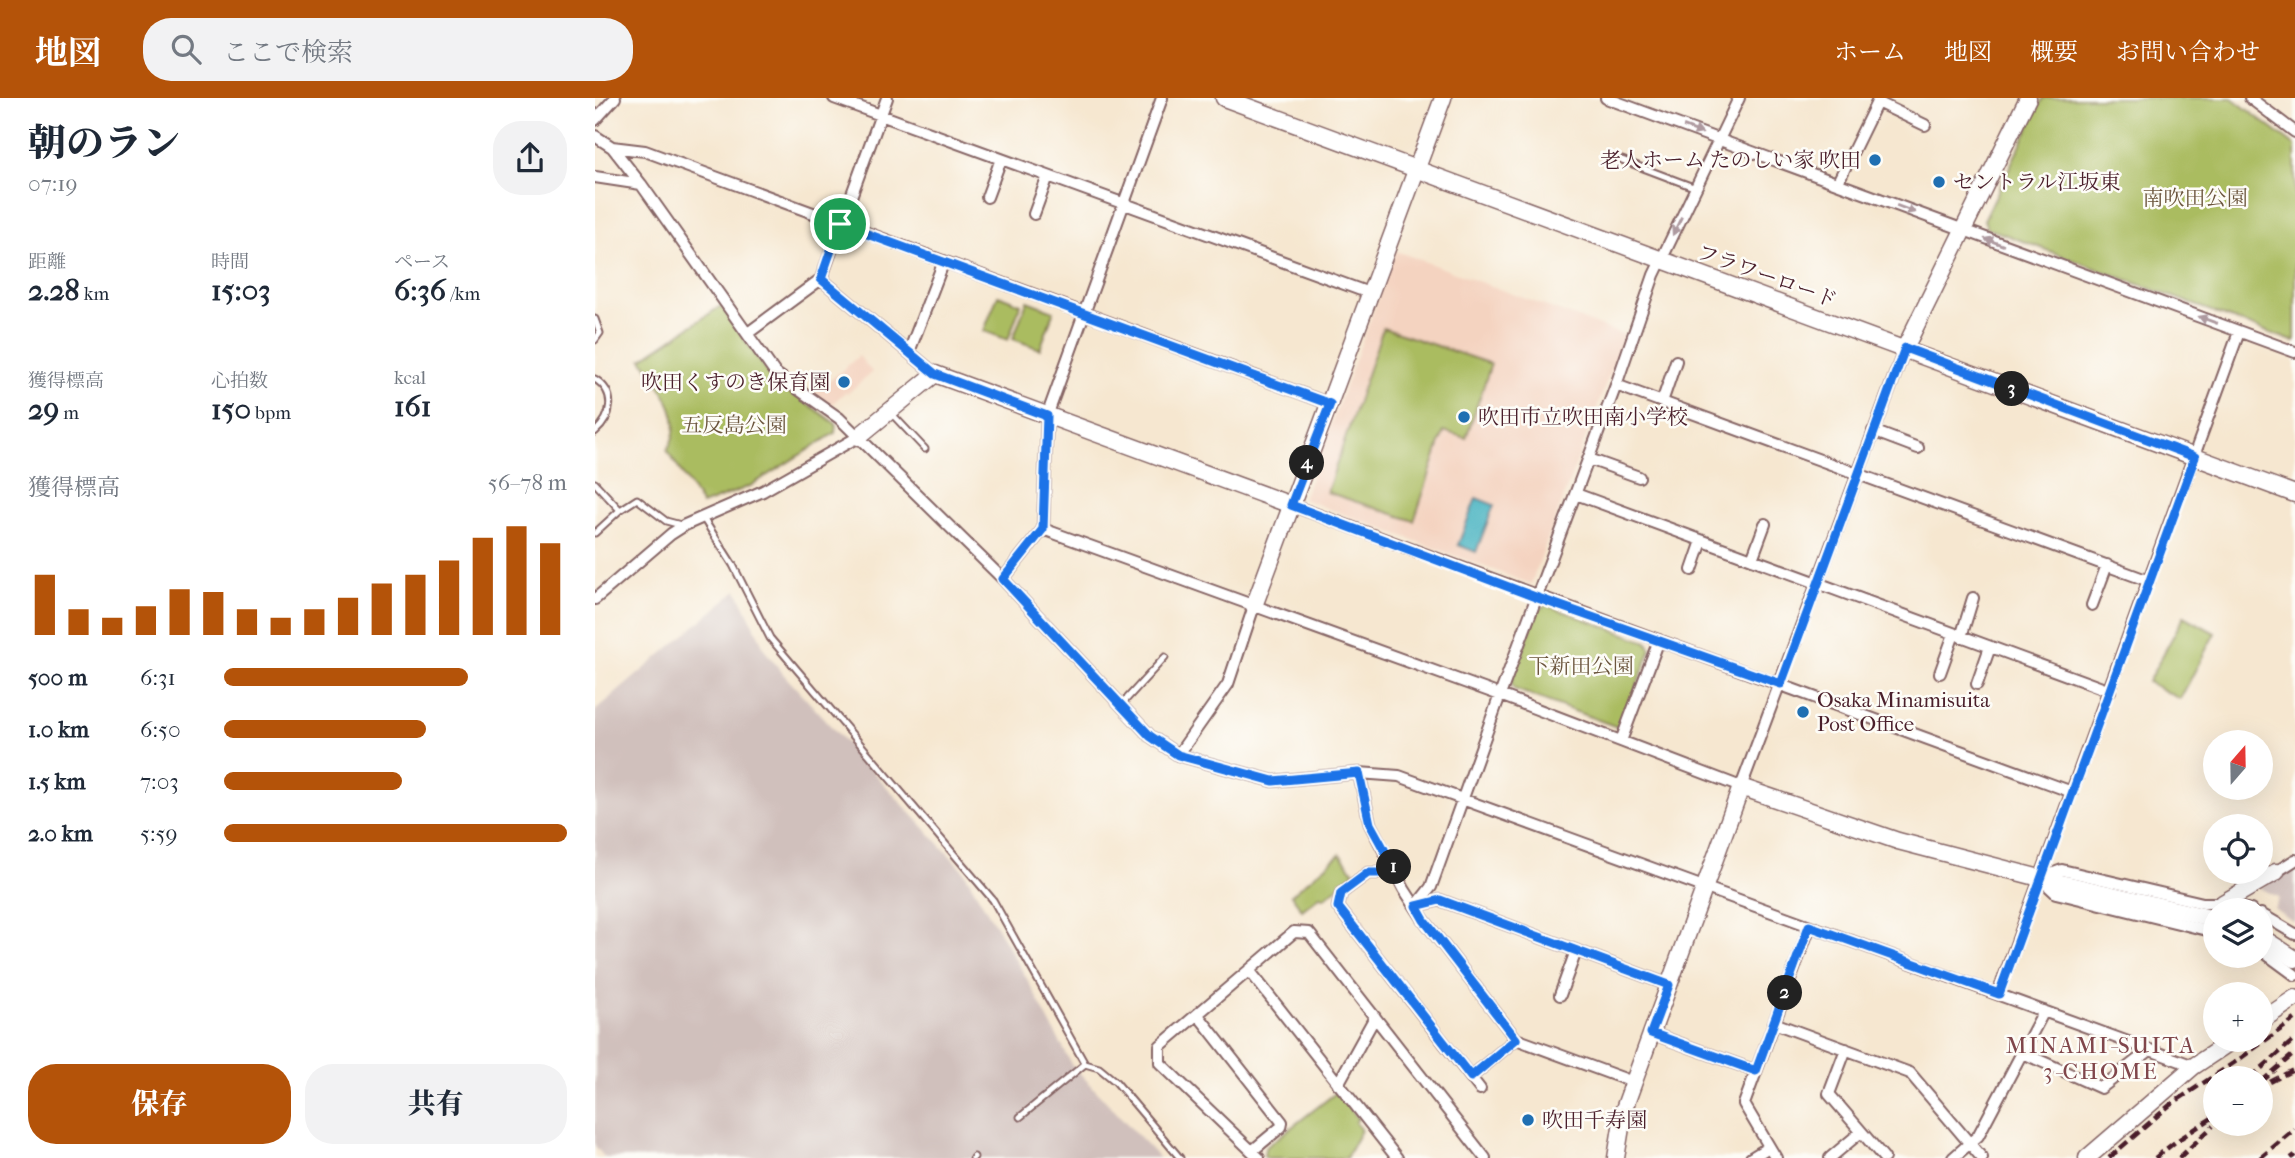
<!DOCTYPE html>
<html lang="ja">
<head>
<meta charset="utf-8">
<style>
  body { margin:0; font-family:"IM FELL French Canon","Noto Serif JP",serif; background:#f2f2f3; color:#1f2937; height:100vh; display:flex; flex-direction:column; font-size:26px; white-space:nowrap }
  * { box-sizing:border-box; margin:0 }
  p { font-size:23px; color:#747a83 }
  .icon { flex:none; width:38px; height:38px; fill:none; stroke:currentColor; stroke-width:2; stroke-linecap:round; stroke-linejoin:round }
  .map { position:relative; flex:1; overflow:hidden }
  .side { display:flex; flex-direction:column; background:#fff; width:595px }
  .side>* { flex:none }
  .needle { width:46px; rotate:20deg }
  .fabs { position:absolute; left:1608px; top:632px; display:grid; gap:14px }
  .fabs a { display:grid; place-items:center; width:70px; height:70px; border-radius:50%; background:#fff; box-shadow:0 7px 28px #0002; font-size:35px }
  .pin { position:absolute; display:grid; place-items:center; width:60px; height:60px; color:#fff; margin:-30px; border:4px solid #fff; border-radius:50%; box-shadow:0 2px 7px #0007 }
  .km { position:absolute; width:35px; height:35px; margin:-18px; border-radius:50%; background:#222; color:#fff; font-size:19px; line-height:35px; text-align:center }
  .round { display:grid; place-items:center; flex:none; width:74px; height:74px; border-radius:28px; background:#f2f2f3 }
  .overview { display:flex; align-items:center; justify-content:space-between; height:119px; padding:0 28px }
  h1 { font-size:38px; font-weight:800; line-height:52px }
  .stats { display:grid; grid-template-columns:repeat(3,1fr); gap:10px; height:119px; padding:7px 28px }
  .stats div { display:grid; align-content:center }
  .stats b { font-size:30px; font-weight:800 }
  .stats small { font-size:19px; font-weight:400 }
  .stats p { font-size:19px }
  .chart { height:196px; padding:14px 28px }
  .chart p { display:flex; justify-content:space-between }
  .chart svg { width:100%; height:126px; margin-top:7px; stroke:#b45309; stroke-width:6 }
  .action { display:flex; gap:14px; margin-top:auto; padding:14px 28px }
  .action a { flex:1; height:80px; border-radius:28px; background:#b45309; color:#fff; font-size:28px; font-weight:800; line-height:80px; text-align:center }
  .action a+a { background:#f2f2f3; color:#1f2937 }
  ul { padding:0 28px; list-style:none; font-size:23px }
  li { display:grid; grid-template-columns:112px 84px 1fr; align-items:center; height:52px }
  li i { height:18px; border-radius:9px; background:#b45309 }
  header { display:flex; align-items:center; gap:42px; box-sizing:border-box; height:98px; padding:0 35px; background:#b45309; color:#fff }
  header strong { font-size:33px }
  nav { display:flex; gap:38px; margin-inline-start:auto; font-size:24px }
  .search { width:490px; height:63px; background:#f2f2f3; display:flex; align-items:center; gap:18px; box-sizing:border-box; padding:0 24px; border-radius:28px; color:#747a83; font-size:26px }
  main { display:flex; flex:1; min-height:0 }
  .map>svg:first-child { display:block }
  .built { fill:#f4d3c0 }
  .industrial { fill:#d0c0bc }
  .green { fill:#aabc60; stroke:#7a6e46; stroke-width:2 }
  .water { fill:#43b1c0; stroke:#466876; stroke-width:2 }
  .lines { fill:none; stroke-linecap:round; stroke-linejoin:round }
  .lane-casing { stroke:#866565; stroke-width:9 }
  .street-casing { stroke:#866565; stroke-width:14 }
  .secondary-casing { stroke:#866565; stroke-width:19 }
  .lane { stroke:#fff; stroke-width:5 }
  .street { stroke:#fff; stroke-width:10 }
  .secondary { stroke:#fff; stroke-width:16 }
  .rail { stroke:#4a1f2b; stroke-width:4.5; stroke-dasharray:10 5; stroke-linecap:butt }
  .oneway { fill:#ae9aa0 }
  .route-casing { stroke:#fff; stroke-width:14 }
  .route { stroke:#1a73e8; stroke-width:9 }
  .poi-dot { fill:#1f6fb2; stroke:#fdfcf7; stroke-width:2.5 }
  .labels { text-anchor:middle; stroke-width:5; stroke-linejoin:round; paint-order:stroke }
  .poi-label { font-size:21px; fill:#4a1f2b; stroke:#fdfcf7; text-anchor:start }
  .park-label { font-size:21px; fill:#6c563e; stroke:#fdfcf7 }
  .street-label { font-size:21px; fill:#4a1f2b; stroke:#fdfcf7 }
  .neighbourhood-label { font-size:23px; letter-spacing:2px; fill:#80464b; stroke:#fdfcf7 }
</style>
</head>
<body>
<header>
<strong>地図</strong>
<div class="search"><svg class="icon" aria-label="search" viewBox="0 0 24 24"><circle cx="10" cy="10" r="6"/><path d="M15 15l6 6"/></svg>ここで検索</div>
<nav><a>ホーム</a><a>地図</a><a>概要</a><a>お問い合わせ</a></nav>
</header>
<main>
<section class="side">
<div class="overview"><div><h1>朝のラン</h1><p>07:19</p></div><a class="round"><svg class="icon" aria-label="share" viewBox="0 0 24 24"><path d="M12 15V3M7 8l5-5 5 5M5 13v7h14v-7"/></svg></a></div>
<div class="stats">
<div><p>距離</p><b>2.28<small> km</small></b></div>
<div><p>時間</p><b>15:03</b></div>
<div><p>ペース</p><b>6:36<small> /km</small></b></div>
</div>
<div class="stats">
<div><p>獲得標高</p><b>29<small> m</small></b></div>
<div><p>心拍数</p><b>150<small> bpm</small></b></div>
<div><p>kcal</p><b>161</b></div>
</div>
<div class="chart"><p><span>獲得標高</span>56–78 m</p>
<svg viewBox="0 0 160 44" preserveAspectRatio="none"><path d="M5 44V23M15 44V35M25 44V38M35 44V34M45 44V28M55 44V29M65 44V35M75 44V38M85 44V35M95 44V31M105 44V26M115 44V23M125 44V18M135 44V10M145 44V6M155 44V12"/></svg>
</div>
<ul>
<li><b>500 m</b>6:31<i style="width:71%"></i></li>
<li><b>1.0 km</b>6:50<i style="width:59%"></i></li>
<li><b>1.5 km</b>7:03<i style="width:52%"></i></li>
<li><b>2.0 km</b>5:59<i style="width:100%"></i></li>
</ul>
<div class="action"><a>保存</a><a>共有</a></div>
</section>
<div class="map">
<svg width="1700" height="1060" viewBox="0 0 1700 1060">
  <rect width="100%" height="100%" fill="#fdfcf7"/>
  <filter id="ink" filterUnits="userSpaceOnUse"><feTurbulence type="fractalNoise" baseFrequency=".0143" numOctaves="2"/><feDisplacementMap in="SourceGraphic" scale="14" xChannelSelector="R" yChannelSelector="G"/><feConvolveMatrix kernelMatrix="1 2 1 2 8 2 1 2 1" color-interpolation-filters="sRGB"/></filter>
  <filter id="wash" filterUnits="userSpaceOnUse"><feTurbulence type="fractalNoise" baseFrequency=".00686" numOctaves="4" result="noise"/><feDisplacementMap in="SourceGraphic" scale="28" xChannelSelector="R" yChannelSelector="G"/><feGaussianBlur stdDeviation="1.57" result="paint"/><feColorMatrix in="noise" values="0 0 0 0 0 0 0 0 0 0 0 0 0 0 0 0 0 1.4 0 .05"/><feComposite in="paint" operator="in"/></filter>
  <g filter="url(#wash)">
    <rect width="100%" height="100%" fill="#f6e7d0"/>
    <path class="built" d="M801 153 1029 237 936 486 708 401Z
      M264 258 277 274 252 296 250 294 236 307 220 295Z"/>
    <path class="industrial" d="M142 492 171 554 190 578 368 772 432 881 477 967 564 1060H10L0 1048V613Z
      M1700 767V825L1679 810 1684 799 1664 790Z"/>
    <path class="green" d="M1448 0H1637L1700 48V244L1392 130 1389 122Z
      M403 197 426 206 413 242 389 233Z
      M432 203 459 213 445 251 418 241Z
      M126 208 176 279 241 326 240 335 155 388 107 407 72 352C94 320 64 288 47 261Z
      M788 230 896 266 871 340 849 333 819 423 732 394Z
      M951 507 1052 544 1056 551 1027 627 1022 629 919 591 916 585 943 511Z
      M1589 518 1620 535 1585 601 1553 584Z
      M745 756 760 775 729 800 726 797 707 812 696 797Z
      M742 994 763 1021 760 1024 766 1032 751 1060H672L669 1058 670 1050Z"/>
    <path class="water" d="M881 400 899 407 881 454 863 447Z"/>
  </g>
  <g filter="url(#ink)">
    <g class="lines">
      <defs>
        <path id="lane" d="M1027 62 1101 90
          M0 221 5 235 0 242
          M0 281C22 295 17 319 0 334
          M296 315 330 351
          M0 385 25 412 42 401 71 423 86 427
          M108 420 138 467 175 540 398 802 490 966 504 970 521 984 585 1060
          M0 435 25 412
          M527 606 570 559
          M425 1019 490 966
          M378 1060 379 1059"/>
        <path id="street" d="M239 0 774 195
          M1011 0 1700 254
          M1655 0 1700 34
          M1282 4 1330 27
          M0 22 20 0
          M0 38 17 49 46 86 180 275 244 320 408 481 555 638 583 657 678 683 764 675 804 678 1599 968
          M17 49 50 53 735 306
          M0 79 46 86
          M1243 84 1284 0
          M392 99 406 61
          M439 116 453 78
          M226 181 340 276
          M153 235 226 181 292 0
          M314 254 349 163
          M1021 287 1554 483
          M1067 304 1081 263
          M1278 333 1323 350
          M994 361 1044 379
          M981 396 1515 593
          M696 407 1477 694
          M448 431 905 597 1146 689 1310 250
          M1157 461 1170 426
          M1097 472 1107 443
          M408 481 448 431 452 318 567 0
          M0 501 76 436 90 427 168 393 263 339
          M1497 507 1512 467
          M1366 539 1378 500
          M1345 575 1359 536
          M1382 586 1395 549
          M1026 643 1064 542
          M583 657 633 586 659 508
          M764 675 775 726 809 791 829 822 921 941 1038 984
          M1681 774 1700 762
          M802 775H773L746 795 743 809 885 991
          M1448 779 1467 772 1608 805H1628L1656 812
          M1447 782 1461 795 1620 834
          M821 808 836 789 905 597 1021 287 1059 177 1144 0
          M821 808 845 802 1074 887
          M1666 816 1700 836
          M1666 852 1700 877
          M654 872 802 1060
          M1403 896 1644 234
          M965 897 981 853
          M603 917 687 1024 686 1029 657 1053
          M1179 925 1315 975 1387 1060
          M1056 935 1161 973
          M1251 951 1234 996 1289 1060
          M1428 955 1506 990 1555 952
          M876 979 921 941
          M743 986 780 919
          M664 1060 565 965V948L699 834 714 835 890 1060
          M1156 1060 1174 1049
          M1181 1060 1149 1006 1215 828
          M1235 1060 1266 1034
          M1358 1060 1383 1038 1449 913"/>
        <path id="secondary" d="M629 0 1700 396
          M1310 250 1433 0
          M263 339 340 276 696 407
          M659 508 848 0
          M1628 805 1681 774
          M1666 839 1700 861
          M1666 923 1700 900
          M1021 1060 1029 1011 1146 689 1303 743 1445 780 1620 821
          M1492 1060 1599 968 1638 942"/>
      </defs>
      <use href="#lane" class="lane-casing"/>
      <use href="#street" class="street-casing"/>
      <use href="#secondary" class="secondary-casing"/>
      <use href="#lane" class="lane"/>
      <use href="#street" class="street"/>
      <use href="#secondary" class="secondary"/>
      <path class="rail" d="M1655 980 1700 941
        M1666 984 1700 955
        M1675 984 1700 971
        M1514 1060 1575 1007 1646 960 1700 921
        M1560 1060 1580 1044 1620 1018
        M1584 1060 1618 1028
        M1665 1060 1700 1031
        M1696 1060 1700 1057"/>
    </g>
    <defs><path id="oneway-solid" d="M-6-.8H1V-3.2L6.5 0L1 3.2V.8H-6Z" transform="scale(1.75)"/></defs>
    <g class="oneway">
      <use href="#oneway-solid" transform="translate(1098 32) rotate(20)"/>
      <use href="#oneway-solid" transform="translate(1311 111) rotate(21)"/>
      <use href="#oneway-solid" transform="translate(1082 128) rotate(116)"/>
      <use href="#oneway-solid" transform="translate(1399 144) rotate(-160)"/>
      <use href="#oneway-solid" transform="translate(1613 222) rotate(-160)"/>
    </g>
  </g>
  <g class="lines" filter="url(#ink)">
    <defs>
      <path id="route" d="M245 126 735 306 696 407 943 500 1186 586 1310 250 1600 359 1404 896 1214 828 1161 973 1056 935 1074 887 845 802 821 808 829 822 921 941 876 979 743 809 746 795 773 775H802L775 726 764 675 678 683 583 657 555 638 408 481 448 431 452 318 340 276 226 181Z"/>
    </defs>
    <use href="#route" class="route-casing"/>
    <use href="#route" class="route"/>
  </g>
  <g class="poi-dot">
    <circle cx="1280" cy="62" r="7"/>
    <circle cx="1344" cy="84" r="7"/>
    <circle cx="249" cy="284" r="7"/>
    <circle cx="869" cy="319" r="7"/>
    <circle cx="1208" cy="614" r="7"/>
    <circle cx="933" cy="1022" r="7"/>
  </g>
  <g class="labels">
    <g class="poi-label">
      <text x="1266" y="69" text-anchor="end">老人ホーム たのしい家 吹田</text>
      <text x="1358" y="91">セントラル江坂東</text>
      <text x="235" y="291" text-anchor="end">吹田くすのき保育園</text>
      <text x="883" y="326">吹田市立吹田南小学校</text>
      <text x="1222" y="609">Osaka Minamisuita<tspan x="1222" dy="24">Post Office</tspan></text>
      <text x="947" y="1029">吹田千寿園</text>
    </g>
    <g class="park-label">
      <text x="1600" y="107">南吹田公園</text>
      <text x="139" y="334">五反島公園</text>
      <text x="986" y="575">下新田公園</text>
    </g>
    <g class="street-label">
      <text transform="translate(1172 178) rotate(20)" y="7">フラワーロード</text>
    </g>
    <g class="neighbourhood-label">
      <text x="1506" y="955">MINAMI-SUITA<tspan x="1506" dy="26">3-CHOME</tspan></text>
    </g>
  </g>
</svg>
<div class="fabs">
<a><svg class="needle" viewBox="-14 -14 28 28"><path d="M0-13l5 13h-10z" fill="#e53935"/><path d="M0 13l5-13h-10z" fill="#747a83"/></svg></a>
<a><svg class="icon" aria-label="locate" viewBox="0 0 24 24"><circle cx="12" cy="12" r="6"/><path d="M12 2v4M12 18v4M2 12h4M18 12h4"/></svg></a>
<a><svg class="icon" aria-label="layers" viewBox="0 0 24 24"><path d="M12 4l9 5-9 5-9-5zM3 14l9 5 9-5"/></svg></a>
<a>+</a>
<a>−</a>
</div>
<div class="pin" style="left:245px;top:126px;background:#1e9e55"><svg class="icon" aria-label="arrive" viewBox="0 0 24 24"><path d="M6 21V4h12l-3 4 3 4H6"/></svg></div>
<b class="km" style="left:799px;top:769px">1</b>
<b class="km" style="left:1190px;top:895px">2</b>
<b class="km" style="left:1417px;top:291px">3</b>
<b class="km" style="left:712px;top:365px">4</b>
</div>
</main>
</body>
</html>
